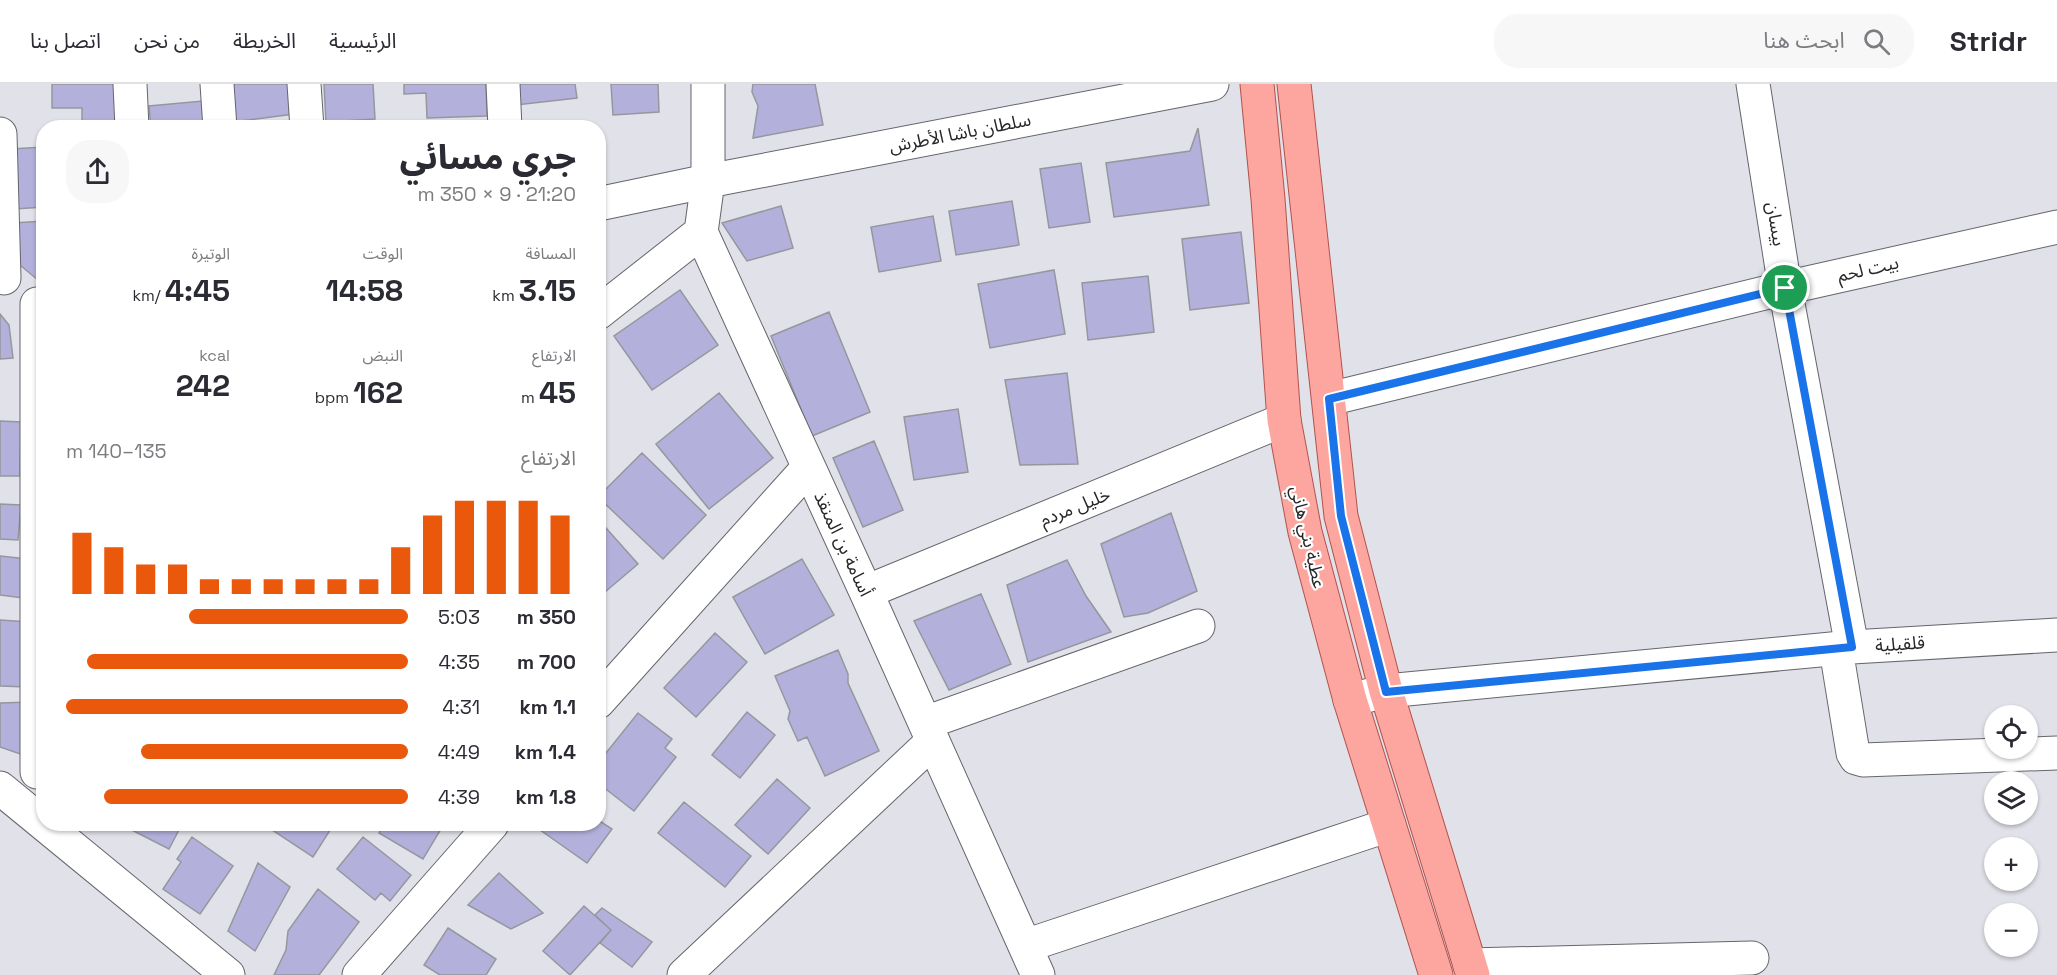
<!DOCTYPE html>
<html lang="ar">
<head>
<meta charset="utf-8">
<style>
  body { margin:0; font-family:"Space Grotesk","Noto Sans Arabic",sans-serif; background:#f7f7f7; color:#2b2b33; direction:rtl; height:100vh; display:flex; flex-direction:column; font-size:22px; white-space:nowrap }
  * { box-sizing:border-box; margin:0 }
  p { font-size:20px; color:#7c7c81 }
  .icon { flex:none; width:33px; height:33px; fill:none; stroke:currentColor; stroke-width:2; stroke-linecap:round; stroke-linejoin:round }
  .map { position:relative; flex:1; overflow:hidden; direction:ltr }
  .side { position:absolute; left:36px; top:36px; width:570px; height:711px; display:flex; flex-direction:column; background:#fff; border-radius:24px; box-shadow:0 2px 4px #0004; direction:rtl }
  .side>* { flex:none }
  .tools { position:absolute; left:1984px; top:621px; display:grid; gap:12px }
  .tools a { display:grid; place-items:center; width:54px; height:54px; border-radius:50%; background:#fff; box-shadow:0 2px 4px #0004; font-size:30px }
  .pin { position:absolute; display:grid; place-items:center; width:51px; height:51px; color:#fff; margin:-26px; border:3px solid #fff; border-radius:50%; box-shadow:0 2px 6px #0007 }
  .round { display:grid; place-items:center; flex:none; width:63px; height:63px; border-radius:24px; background:#f7f7f7 }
  .headline { display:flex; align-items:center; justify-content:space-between; height:102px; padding:0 30px }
  h1 { font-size:33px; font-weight:800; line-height:45px }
  .metrics { display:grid; grid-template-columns:repeat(3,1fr); gap:9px; height:102px; padding:6px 30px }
  .metrics div { display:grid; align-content:center }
  .metrics b { font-size:30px; font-weight:800 }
  .metrics small { font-size:16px; font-weight:400 }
  .metrics p { font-size:16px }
  .chart { height:168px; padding:12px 30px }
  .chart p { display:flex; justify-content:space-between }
  .chart svg { width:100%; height:108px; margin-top:6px; stroke:#ea580c; stroke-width:6 }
  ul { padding:0 30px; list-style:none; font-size:20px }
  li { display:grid; grid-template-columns:96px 72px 1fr; align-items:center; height:45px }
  li i { height:15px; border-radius:8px; background:#ea580c }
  header { display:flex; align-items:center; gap:36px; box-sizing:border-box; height:84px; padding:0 30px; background:#fff; border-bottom:2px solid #e1e1e2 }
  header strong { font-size:28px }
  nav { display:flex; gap:33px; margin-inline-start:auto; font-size:21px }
  .search { width:420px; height:54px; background:#f7f7f7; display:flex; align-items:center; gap:15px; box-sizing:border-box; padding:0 21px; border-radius:24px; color:#7c7c81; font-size:22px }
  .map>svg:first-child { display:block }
  .building { fill:#b3b1dc; stroke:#96969e; stroke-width:1.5 }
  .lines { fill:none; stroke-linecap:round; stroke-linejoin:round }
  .minor-casing { stroke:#65656c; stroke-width:35 }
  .major-casing { stroke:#b1534d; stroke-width:35 }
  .minor { stroke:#fff; stroke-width:33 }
  .major { stroke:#fda6a0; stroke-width:33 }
  .route-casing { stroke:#fff; stroke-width:12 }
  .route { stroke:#1a73e8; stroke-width:8 }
  .labels { text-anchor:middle; stroke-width:4.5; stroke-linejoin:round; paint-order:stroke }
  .street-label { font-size:18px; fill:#27272a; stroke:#fff }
</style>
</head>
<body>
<header>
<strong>Stridr</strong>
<div class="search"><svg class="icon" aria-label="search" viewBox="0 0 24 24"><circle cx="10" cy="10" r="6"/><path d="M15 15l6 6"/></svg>ابحث هنا</div>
<nav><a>الرئيسية</a><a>الخريطة</a><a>من نحن</a><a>اتصل بنا</a></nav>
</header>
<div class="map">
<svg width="2057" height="891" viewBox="0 0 2057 891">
  <rect width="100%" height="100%" fill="#e1e1e9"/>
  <path class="building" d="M52 0H120L119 44H82V24H52Z
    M228 0H290L294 30 233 38Z
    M324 0H373L375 35 326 38Z
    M404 0H486L487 32 427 34 426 9 404 10Z
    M513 0H575L577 14 516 21Z
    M611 0H658L659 28 613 31Z
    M753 0H815L823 41 753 54 758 22 752 8Z
    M203 17 206 44H151L149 22Z
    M1198 44 1209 121 1114 133 1106 79 1190 67Z
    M44 63V123L15 125 11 65Z
    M1081 79 1090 138 1049 144 1040 85Z
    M1012 117 1019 161 956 171 949 127Z
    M781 122 793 164 747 177 722 139Z
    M933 132 941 177 879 188 871 143Z
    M44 137V184H40L44 191V201L15 177 13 139Z
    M1241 148 1249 219 1190 226 1182 155Z
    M1054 186 1065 250 990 264 978 200Z
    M1148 192 1154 248 1088 256 1082 199Z
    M680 206 718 261 652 306 614 252Z
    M829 228 870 328 812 352 771 252Z
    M0 230 9 241 13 274 0 275Z
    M1067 289 1078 380 1020 381 1005 296Z
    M719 309 773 374 709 425 656 360Z
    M958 325 968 388 914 396 904 333Z
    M0 337 21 338 20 392H0Z
    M874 357 903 426 863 443 833 374Z
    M642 369 706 431 663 475 598 413Z
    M0 420 21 421 18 456 0 455Z
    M1171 429 1197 507 1148 529 1124 533 1101 460Z
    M598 435 638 480 598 514Z
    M0 472 27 475 23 514 0 511Z
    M802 475 834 531 765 570 733 513Z
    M1067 476 1086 512 1111 548 1028 578 1007 501Z
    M981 510 1011 580 949 606 914 537Z
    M0 536 29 538 27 603 0 602Z
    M715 549 747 578 696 633 664 604Z
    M838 566 848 590V599L879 667 825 692 807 653 798 657 788 635 790 627 775 592Z
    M30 618 29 673 0 663V619Z
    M747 628 775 651 740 694 712 671Z
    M638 629 672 655 665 664 676 673 634 727 598 699V679Z
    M777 695 810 724 768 770 735 741Z
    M684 718 751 772 725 803 658 749Z
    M598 736 612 745 587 779 536 743 538 740H598Z
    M120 740H182L169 765Z
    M268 740H334L313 773 266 742Z
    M385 740H444L423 775 379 749Z
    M192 753 233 782 200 830 163 805 181 778 177 775Z
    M363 753 411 791 390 817 381 809 375 816 337 785Z
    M258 779 290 803 255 867 228 847Z
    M499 789 543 829 511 845 468 821Z
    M318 805 359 838 319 891H274L286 866 288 847Z
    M584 822 611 846 570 891 543 867Z
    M602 824 652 858 632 883 600 859 611 846 595 831Z
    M448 844 496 875 486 891H440L424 881Z"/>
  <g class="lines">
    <defs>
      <path id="minor" d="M130 0 132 44
        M217 0 220 44
        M304 0 307 44
        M503 0 505 44
        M1753 0 1785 204 1852 563
        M0 50 4 194
        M598 120 708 97 1212 0
        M701 148 866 508 1038 891
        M701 148 708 97V0
        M598 229 701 148
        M1329 315 1785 204 2057 143
        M866 508 1284 336
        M1836 565 1853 669 1856 674 1863 676 2057 669
        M1350 616 1386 607 1852 563 2057 551
        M598 618 808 384
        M925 639 1198 542
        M37 688V220
        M0 704 228 891
        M1025 862 1389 741
        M1470 881 1752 874
        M359 891 492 740
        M684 891 933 657"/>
      <path id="major" d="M1257 0 1268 115 1284 336 1305 448 1350 616 1436 891
        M1294 0 1341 432 1386 607 1473 891"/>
    </defs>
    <use href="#minor" class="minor-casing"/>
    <use href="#major" class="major-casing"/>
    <use href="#minor" class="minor"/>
    <use href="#major" class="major"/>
  </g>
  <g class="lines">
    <defs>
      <path id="route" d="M1785 204 1852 563 1386 608 1341 432 1329 315Z"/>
    </defs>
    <use href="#route" class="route-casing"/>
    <use href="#route" class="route"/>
  </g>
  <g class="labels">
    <g class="street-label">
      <text transform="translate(960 49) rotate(-11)" y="6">سلطان باشا الأطرش</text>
      <text transform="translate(1776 140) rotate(81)" y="6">بيسان</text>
      <text transform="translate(1868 185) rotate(-13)" y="6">بيت لحم</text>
      <text transform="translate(1075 423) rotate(-22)" y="6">خليل مردم</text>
      <text transform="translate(1308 453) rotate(77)" y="6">عطية بني هاني</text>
      <text transform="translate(843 460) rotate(65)" y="6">أسامة بن المنقذ</text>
      <text transform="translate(1900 560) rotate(-4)" y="6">قلقيلية</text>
    </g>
  </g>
</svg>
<div class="tools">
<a><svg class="icon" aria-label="locate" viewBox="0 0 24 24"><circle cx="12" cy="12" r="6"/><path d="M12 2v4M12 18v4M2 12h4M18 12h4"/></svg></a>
<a><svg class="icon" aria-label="layers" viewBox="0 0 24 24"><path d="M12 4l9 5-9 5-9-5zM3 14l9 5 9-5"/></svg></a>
<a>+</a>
<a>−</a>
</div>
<div class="pin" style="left:1785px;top:204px;background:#1e9e55"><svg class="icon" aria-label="arrive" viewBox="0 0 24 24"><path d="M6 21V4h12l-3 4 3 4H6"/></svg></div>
<section class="side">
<div class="headline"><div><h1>جري مسائي</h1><p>21:20 · 9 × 350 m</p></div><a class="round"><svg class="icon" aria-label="share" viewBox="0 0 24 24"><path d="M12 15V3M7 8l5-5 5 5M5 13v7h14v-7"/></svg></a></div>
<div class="metrics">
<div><p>المسافة</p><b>3.15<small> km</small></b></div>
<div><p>الوقت</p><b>14:58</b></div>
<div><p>الوتيرة</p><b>4:45<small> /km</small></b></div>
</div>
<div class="metrics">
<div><p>الارتفاع</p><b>45<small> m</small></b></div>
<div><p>النبض</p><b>162<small> bpm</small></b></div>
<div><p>kcal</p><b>242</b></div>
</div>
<div class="chart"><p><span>الارتفاع</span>135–140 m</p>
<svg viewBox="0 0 160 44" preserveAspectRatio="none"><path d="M5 44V19M15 44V25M25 44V32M35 44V32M45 44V38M55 44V38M65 44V38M75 44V38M85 44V38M95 44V38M105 44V25M115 44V12M125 44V6M135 44V6M145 44V6M155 44V12"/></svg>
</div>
<ul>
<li><b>350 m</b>5:03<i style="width:64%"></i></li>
<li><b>700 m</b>4:35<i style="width:94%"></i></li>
<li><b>1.1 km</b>4:31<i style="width:100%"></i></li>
<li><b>1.4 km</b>4:49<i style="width:78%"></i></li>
<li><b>1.8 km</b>4:39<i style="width:89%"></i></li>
</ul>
</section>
</div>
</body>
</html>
